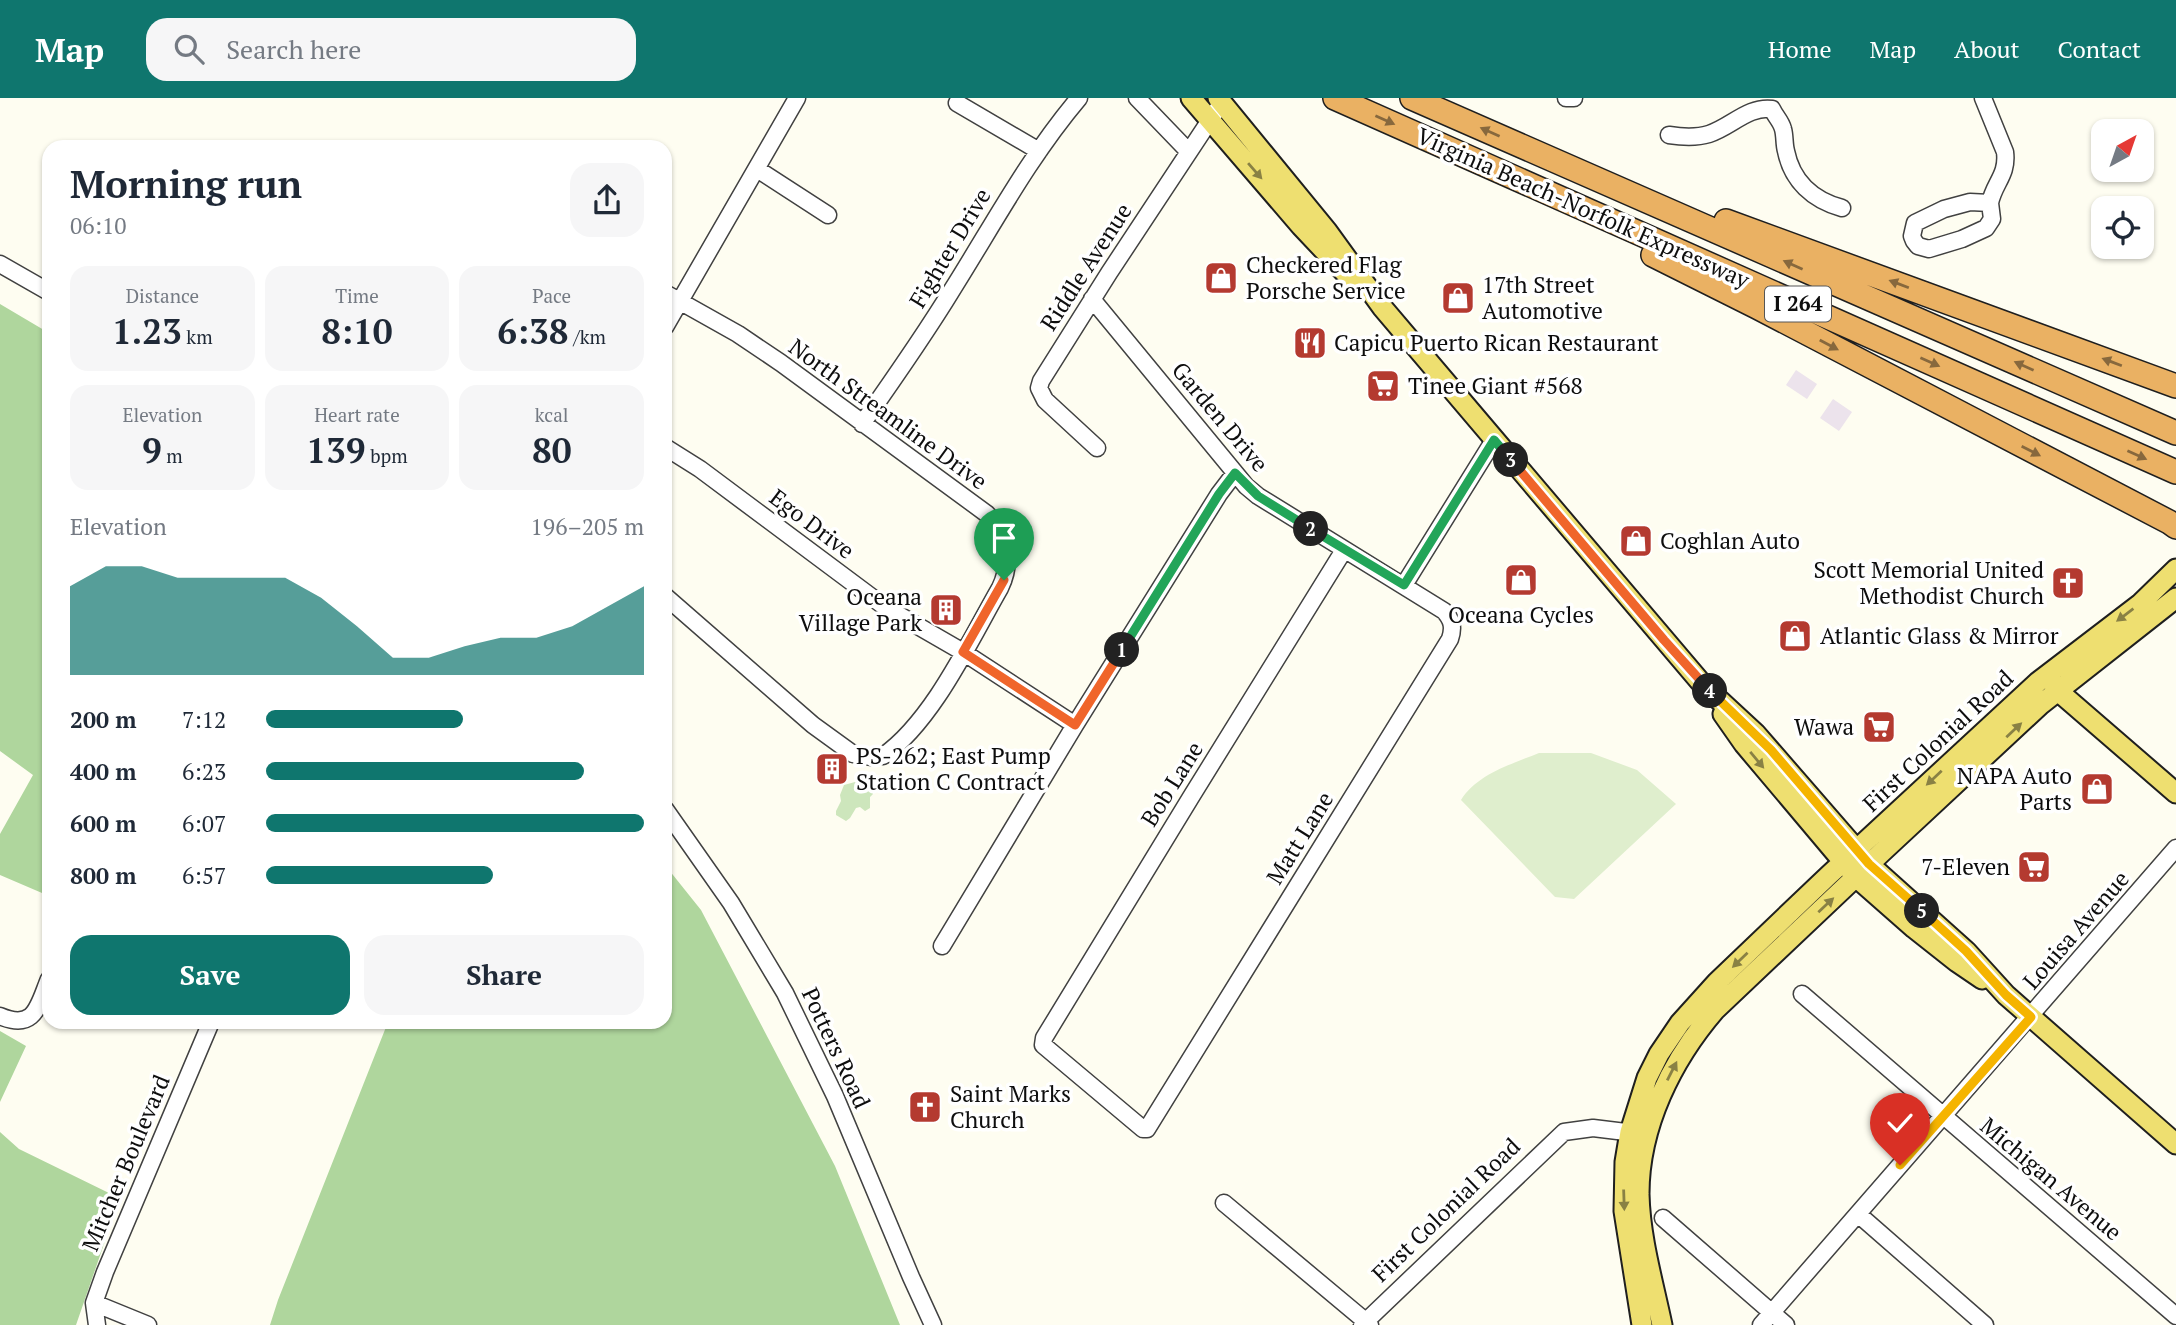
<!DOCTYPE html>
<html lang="en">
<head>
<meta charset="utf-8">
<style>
  body { margin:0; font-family:"PT Serif",serif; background:#f6f6f7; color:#1f2937; height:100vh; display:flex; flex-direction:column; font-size:26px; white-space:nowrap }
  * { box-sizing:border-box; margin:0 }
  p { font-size:23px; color:#747a83 }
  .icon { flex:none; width:38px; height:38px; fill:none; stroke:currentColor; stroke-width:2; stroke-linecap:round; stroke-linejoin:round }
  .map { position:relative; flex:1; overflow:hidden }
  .panel { position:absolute; left:42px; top:42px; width:630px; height:889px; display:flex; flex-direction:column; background:#fff; border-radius:21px; box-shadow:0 2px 5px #0004 }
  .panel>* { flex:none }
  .needle { width:46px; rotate:40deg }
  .controls { position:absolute; left:2091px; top:21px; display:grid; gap:14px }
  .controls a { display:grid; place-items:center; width:63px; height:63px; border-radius:14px; background:#fff; box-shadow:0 2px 5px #0004; font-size:35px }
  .pin { position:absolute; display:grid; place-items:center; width:60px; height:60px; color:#fff; margin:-72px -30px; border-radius:50% 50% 50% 0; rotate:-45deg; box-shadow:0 0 7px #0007 }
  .pin .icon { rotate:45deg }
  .km { position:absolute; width:35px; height:35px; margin:-18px; border-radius:50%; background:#222; color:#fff; font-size:19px; line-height:35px; text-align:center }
  .round { display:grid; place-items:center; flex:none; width:74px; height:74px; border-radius:21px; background:#f6f6f7 }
  .head { display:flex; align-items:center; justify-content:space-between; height:119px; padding:0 28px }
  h1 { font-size:38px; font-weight:700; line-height:52px }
  .metrics { display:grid; grid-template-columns:repeat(3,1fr); gap:10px; height:119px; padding:7px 28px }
  .metrics div { display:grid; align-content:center; border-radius:18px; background:#f6f6f7; text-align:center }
  .metrics b { font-size:35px; font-weight:700 }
  .metrics small { font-size:19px; font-weight:400 }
  .metrics p { font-size:19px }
  .chart { height:196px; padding:14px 28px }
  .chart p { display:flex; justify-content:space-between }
  .chart svg { width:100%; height:126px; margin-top:7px; fill:#0f766e; opacity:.7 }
  .primary-button { display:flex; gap:14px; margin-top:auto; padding:14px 28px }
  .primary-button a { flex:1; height:80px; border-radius:21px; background:#0f766e; color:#fff; font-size:28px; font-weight:700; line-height:80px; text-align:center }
  .primary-button a+a { background:#f6f6f7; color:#1f2937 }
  ul { padding:0 28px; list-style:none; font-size:23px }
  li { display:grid; grid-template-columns:112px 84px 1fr; align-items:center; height:52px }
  li i { height:18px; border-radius:9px; background:#0f766e }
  header { display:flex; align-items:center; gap:42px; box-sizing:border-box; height:98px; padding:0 35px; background:#0f766e; color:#fff }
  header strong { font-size:33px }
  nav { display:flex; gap:38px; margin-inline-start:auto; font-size:24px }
  .search { width:490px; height:63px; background:#f6f6f7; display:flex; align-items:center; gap:18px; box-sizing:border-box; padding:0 24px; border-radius:21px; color:#747a83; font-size:26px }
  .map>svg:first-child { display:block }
  .industrial { fill:#ece3ec }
  .green { fill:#cde6bc }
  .forest { fill:#afd69d }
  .pitch { fill:#dfeecd }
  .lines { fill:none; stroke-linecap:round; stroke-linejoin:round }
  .minor-casing { stroke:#414141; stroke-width:19 }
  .major-casing { stroke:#1f1f1f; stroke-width:23 }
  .highway-casing { stroke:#1f1f1f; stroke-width:26 }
  .minor { stroke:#fff; stroke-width:16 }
  .major { stroke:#eedf70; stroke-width:19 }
  .highway { stroke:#eab163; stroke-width:23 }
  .oneway { fill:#87683d }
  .oneway2 { fill:#898144 }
  .split-1-casing { stroke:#fff; stroke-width:14 }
  .split-2-casing { stroke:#fff; stroke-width:14 }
  .split-3-casing { stroke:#fff; stroke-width:14 }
  .split-4-casing { stroke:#fff; stroke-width:14 }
  .split-5-casing { stroke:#fff; stroke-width:14 }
  .split-6-casing { stroke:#fff; stroke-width:14 }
  .split-1 { stroke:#f0652b; stroke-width:9 }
  .split-2 { stroke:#22a559; stroke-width:9 }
  .split-3 { stroke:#22a559; stroke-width:9 }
  .split-4 { stroke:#f0652b; stroke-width:9 }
  .split-5 { stroke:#f5b400; stroke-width:9 }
  .split-6 { stroke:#f5b400; stroke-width:9 }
  .labels { text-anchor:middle; stroke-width:7; stroke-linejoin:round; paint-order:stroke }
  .shield { fill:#fff; stroke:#565656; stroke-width:2 }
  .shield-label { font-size:21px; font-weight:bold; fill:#0e0e0e }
  .street-label { font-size:23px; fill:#0e0e0e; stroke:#fff }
  .poi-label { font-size:23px; fill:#0e0e0e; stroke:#fff; text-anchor:start }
</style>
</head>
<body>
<header>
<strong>Map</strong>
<div class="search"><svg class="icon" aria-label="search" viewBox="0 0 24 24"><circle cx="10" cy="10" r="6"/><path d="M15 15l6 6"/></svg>Search here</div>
<nav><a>Home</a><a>Map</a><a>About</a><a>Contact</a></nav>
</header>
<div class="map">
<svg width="2176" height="1227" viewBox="0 0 2176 1227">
  <rect width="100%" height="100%" fill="#fefdf1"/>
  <path class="industrial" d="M1796 272 1817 286 1807 301 1786 287Z
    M1833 301 1852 314 1839 333 1820 320Z"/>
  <path class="green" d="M855 684 872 693 873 696 870 699V710L865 713 860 709 856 710 850 720 846 723 836 717V713L841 703 840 697 844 687Z"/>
  <path class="forest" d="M0 206 49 235V798L0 777V736L33 677 0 653Z
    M665 767 701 812 835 1068 900 1227H270L278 1202 388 924H665Z
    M0 933 26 948 0 1004Z
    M0 1034 19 1051 111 1096 113 1120 76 1227H0Z"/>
  <path class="pitch" d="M1539 655H1591L1637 672 1676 706 1574 801 1555 799 1461 702C1477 676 1512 666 1539 655Z"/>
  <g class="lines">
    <defs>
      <path id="minor" d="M1137 0 1189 54
        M1566 0H1574
        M1983 0 2005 54C2008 77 1994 85 1990 105
        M957 5 1039 53
        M1669 37C1682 39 1696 40 1709 36 1731 29 1748 8 1772 11 1775 18 1781 23 1783 31 1785 38 1784 46 1786 53 1792 83 1813 102 1842 110
        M757 71 828 117
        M1970 104 1990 105 1992 121 1986 130 1962 141 1929 151 1918 148 1914 143 1912 138 1915 125 1944 111Z
        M0 166 49 194
        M665 195 738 236 781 265 987 416C1007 437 1013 463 1000 490 970 542 933 623 883 658
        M1092 201 1246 388 1258 398 1444 513C1452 522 1454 529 1450 541L1147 1031H1143L1043 947 1044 940 1191 699 1344 452
        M665 229 797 0
        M862 326C893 282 924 238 952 192 993 127 1029 59 1079 0
        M665 349 700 371 885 509 963 554 1075 627
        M1097 350 1045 302 1039 290 1041 283 1109 175 1222 4
        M1404 487 1494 342
        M665 498 813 627 853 656 871 659
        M665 711 731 805 785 895 835 998 911 1179 933 1227
        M942 848 1075 627 1219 396 1235 375
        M1802 896 2176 1218
        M0 918C35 933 38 908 49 881
        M1224 1105 1370 1227
        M1858 1116 1985 1227
        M1663 1120 1786 1227
        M94 1205 148 1227
        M97 1227 94 1205 105 1174 211 924
        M1362 1227 1564 1034 1593 1030 1642 1036
        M1761 1227 2176 750"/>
      <path id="major" d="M1191 0 1301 128 1350 180
        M1218 0 1327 133 1382 209 1703 587 1756 636 1869 766 1966 853 2006 897 2176 1046
        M2052 584 2058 593 2176 695
        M1723 616 1744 646 1856 779 1914 830 1957 864 1982 881
        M1642 1227 1624 1113 1625 1064 1630 1034 1647 980 1659 956 1680 925 1717 884 1828 778 2038 584 2140 506 2176 471
        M1662 1227C1653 1184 1640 1140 1639 1096 1639 1028 1672 962 1715 912L1881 755 2040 607 2176 500"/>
      <path id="highway" d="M1335 0 2176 374
        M1412 0 2176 335
        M1726 123 2176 288
        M1653 157 1757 209 2169 424 2176 429"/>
    </defs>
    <use href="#minor" class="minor-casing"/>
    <use href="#major" class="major-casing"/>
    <use href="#highway" class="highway-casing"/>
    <use href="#minor" class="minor"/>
    <use href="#major" class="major"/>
    <use href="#highway" class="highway"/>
  </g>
  <defs><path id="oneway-solid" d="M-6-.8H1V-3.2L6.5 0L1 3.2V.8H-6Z" transform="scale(1.75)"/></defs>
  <g class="oneway">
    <use href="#oneway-solid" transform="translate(1385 22) rotate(24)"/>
    <use href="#oneway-solid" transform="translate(1490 34) rotate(-156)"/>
    <use href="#oneway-solid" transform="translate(1793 167) rotate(-156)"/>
    <use href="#oneway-solid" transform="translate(1899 186) rotate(-159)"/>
    <use href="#oneway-solid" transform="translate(1829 247) rotate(28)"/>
    <use href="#oneway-solid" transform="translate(1930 264) rotate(24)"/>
    <use href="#oneway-solid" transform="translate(2112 264) rotate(-159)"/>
    <use href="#oneway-solid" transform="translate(2024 268) rotate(-156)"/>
    <use href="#oneway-solid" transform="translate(2031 353) rotate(27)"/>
    <use href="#oneway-solid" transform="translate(2137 357) rotate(24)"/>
  </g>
  <g class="oneway2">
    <use href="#oneway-solid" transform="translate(1255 73) rotate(49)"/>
    <use href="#oneway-solid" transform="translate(2125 517) rotate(143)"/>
    <use href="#oneway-solid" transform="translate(2014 632) rotate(-43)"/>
    <use href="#oneway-solid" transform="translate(1757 662) rotate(50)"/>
    <use href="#oneway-solid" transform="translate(1934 680) rotate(137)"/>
    <use href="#oneway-solid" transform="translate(1826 807) rotate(-43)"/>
    <use href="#oneway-solid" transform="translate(1740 862) rotate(136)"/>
    <use href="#oneway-solid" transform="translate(1672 973) rotate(-63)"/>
    <use href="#oneway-solid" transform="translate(1624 1102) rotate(88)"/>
  </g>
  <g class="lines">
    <defs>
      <path id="split-1" d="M1004 482 963 554 1075 627 1122 552"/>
      <path id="split-2" d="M1122 552 1219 396 1235 375 1258 398 1311 431"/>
      <path id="split-3" d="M1311 431 1404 487 1494 342 1511 362"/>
      <path id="split-4" d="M1511 362 1664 542 1710 593"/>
      <path id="split-5" d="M1710 593 1771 652 1869 766 1922 813"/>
      <path id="split-6" d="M1900 1067 2031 919 2006 897 1966 853 1922 813"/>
    </defs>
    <use href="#split-1" class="split-1-casing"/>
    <use href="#split-2" class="split-2-casing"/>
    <use href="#split-3" class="split-3-casing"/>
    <use href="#split-4" class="split-4-casing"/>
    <use href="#split-5" class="split-5-casing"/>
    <use href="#split-6" class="split-6-casing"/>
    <use href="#split-1" class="split-1"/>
    <use href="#split-2" class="split-2"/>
    <use href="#split-3" class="split-3"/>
    <use href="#split-4" class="split-4"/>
    <use href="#split-5" class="split-5"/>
    <use href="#split-6" class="split-6"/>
  </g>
  <defs>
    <symbol id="shop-square" viewBox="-11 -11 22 22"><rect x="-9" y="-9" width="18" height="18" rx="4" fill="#b43a30" stroke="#fff"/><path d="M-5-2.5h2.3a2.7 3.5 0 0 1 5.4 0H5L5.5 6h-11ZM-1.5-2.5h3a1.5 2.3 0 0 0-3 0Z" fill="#fff"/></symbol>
    <symbol id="restaurant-square" viewBox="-11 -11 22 22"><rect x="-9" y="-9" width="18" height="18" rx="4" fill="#b43a30" stroke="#fff"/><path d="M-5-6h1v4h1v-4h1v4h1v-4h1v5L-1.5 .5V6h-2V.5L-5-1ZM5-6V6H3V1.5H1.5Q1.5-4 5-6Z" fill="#fff"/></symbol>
    <symbol id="supermarket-square" viewBox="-11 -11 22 22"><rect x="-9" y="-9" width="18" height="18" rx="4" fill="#b43a30" stroke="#fff"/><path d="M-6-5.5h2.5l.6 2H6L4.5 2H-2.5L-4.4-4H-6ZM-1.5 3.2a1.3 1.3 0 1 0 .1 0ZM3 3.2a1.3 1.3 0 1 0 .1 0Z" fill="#fff"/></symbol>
    <symbol id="church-square" viewBox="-11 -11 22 22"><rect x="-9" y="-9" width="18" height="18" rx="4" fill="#b43a30" stroke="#fff"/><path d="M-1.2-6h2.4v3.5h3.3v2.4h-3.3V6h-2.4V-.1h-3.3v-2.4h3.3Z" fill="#fff"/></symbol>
    <symbol id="building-square" viewBox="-11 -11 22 22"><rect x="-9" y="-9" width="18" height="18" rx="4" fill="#b43a30" stroke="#fff"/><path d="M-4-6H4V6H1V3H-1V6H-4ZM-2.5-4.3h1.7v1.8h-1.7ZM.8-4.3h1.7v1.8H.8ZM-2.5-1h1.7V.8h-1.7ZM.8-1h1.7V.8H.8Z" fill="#fff"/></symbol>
  </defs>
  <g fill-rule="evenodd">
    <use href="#shop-square" x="1202" y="161" width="38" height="38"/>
    <use href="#shop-square" x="1439" y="181" width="38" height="38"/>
    <use href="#restaurant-square" x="1291" y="226" width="38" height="38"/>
    <use href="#supermarket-square" x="1364" y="269" width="38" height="38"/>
    <use href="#shop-square" x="1617" y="424" width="38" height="38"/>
    <use href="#shop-square" x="1502" y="463" width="38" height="38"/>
    <use href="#church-square" x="2049" y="466" width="38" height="38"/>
    <use href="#building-square" x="927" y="493" width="38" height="38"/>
    <use href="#shop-square" x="1776" y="519" width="38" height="38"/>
    <use href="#supermarket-square" x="1860" y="610" width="38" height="38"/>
    <use href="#building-square" x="813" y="652" width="38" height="38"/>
    <use href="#shop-square" x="2078" y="672" width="38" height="38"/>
    <use href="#supermarket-square" x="2015" y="750" width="38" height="38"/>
    <use href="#church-square" x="906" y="990" width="38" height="38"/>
  </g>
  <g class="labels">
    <rect class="shield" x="1765" y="188.5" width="66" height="35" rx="5"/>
    <g class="shield-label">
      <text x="1798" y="213">I 264</text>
    </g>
    <g class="street-label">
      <text transform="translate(1583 110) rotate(24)" y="8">Virginia Beach-Norfolk Expressway</text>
      <text transform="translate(950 150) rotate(-59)" y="8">Fighter Drive</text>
      <text transform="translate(1086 169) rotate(-57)" y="8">Riddle Avenue</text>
      <text transform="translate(888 316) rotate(36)" y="8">North Streamline Drive</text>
      <text transform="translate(1220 319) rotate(50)" y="8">Garden Drive</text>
      <text transform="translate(812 426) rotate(37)" y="8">Ego Drive</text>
      <text transform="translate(1938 643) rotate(-43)" y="8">First Colonial Road</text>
      <text transform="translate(1172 686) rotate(-58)" y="8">Bob Lane</text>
      <text transform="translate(1300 740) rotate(-58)" y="8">Matt Lane</text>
      <text transform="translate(2076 832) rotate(-49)" y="8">Louisa Avenue</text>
      <text transform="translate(836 950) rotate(65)" y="8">Potters Road</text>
      <text transform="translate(126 1065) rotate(-67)" y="8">Mitcher Boulevard</text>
      <text transform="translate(2051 1081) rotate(40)" y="8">Michigan Avenue</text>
      <text transform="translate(1446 1112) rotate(-44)" y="8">First Colonial Road</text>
    </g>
    <g class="poi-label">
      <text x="1246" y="175">Checkered Flag<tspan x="1246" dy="26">Porsche Service</tspan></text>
      <text x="1482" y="195">17th Street<tspan x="1482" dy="26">Automotive</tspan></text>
      <text x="1334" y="253">Capicu Puerto Rican Restaurant</text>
      <text x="1408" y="296">Tinee Giant #568</text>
      <text x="1660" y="451">Coghlan Auto</text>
      <text x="2044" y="480" text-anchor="end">Scott Memorial United<tspan x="2044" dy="26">Methodist Church</tspan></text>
      <text x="922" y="507" text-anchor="end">Oceana<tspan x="922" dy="26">Village Park</tspan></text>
      <text x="1521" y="525" text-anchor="middle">Oceana Cycles</text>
      <text x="1820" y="546">Atlantic Glass &amp; Mirror</text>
      <text x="1854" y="637" text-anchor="end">Wawa</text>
      <text x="856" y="666">PS-262; East Pump<tspan x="856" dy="26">Station C Contract</tspan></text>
      <text x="2072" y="686" text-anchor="end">NAPA Auto<tspan x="2072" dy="26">Parts</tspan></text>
      <text x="2010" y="777" text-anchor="end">7-Eleven</text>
      <text x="950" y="1004">Saint Marks<tspan x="950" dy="26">Church</tspan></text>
    </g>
  </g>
</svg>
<div class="controls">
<a><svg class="needle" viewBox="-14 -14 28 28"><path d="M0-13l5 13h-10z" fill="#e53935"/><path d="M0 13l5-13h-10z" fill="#747a83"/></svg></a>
<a><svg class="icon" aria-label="locate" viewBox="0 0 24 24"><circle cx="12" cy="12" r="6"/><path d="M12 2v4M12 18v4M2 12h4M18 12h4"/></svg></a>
</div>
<div class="pin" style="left:1004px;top:482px;background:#1e9e55"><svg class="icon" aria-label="arrive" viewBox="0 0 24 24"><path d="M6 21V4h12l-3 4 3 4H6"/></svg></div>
<div class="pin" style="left:1900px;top:1067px;background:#d93025"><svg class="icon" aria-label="check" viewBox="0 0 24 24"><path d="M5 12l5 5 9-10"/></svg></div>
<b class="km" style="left:1122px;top:552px">1</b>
<b class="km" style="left:1311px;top:431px">2</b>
<b class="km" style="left:1511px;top:362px">3</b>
<b class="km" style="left:1710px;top:593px">4</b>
<b class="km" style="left:1922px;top:813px">5</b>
<section class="panel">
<div class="head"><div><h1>Morning run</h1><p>06:10</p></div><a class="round"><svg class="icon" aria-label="share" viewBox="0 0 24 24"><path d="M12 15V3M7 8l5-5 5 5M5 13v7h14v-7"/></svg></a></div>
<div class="metrics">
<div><p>Distance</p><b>1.23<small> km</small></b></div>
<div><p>Time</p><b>8:10</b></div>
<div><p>Pace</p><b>6:38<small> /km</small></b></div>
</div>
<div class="metrics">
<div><p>Elevation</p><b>9<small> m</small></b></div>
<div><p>Heart rate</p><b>139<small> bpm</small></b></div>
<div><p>kcal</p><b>80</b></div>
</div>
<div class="chart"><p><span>Elevation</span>196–205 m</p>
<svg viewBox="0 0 160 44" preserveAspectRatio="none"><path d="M0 44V13L10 6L20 6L30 10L40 10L50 10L60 10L70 17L80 27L90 38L100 38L110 34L120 31L130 31L140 27L150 20L160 13V44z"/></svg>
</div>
<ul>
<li><b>200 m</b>7:12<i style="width:52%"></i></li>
<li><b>400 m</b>6:23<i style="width:84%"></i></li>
<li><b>600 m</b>6:07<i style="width:100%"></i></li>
<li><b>800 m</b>6:57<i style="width:60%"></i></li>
</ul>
<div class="primary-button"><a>Save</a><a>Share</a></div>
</section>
</div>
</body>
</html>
